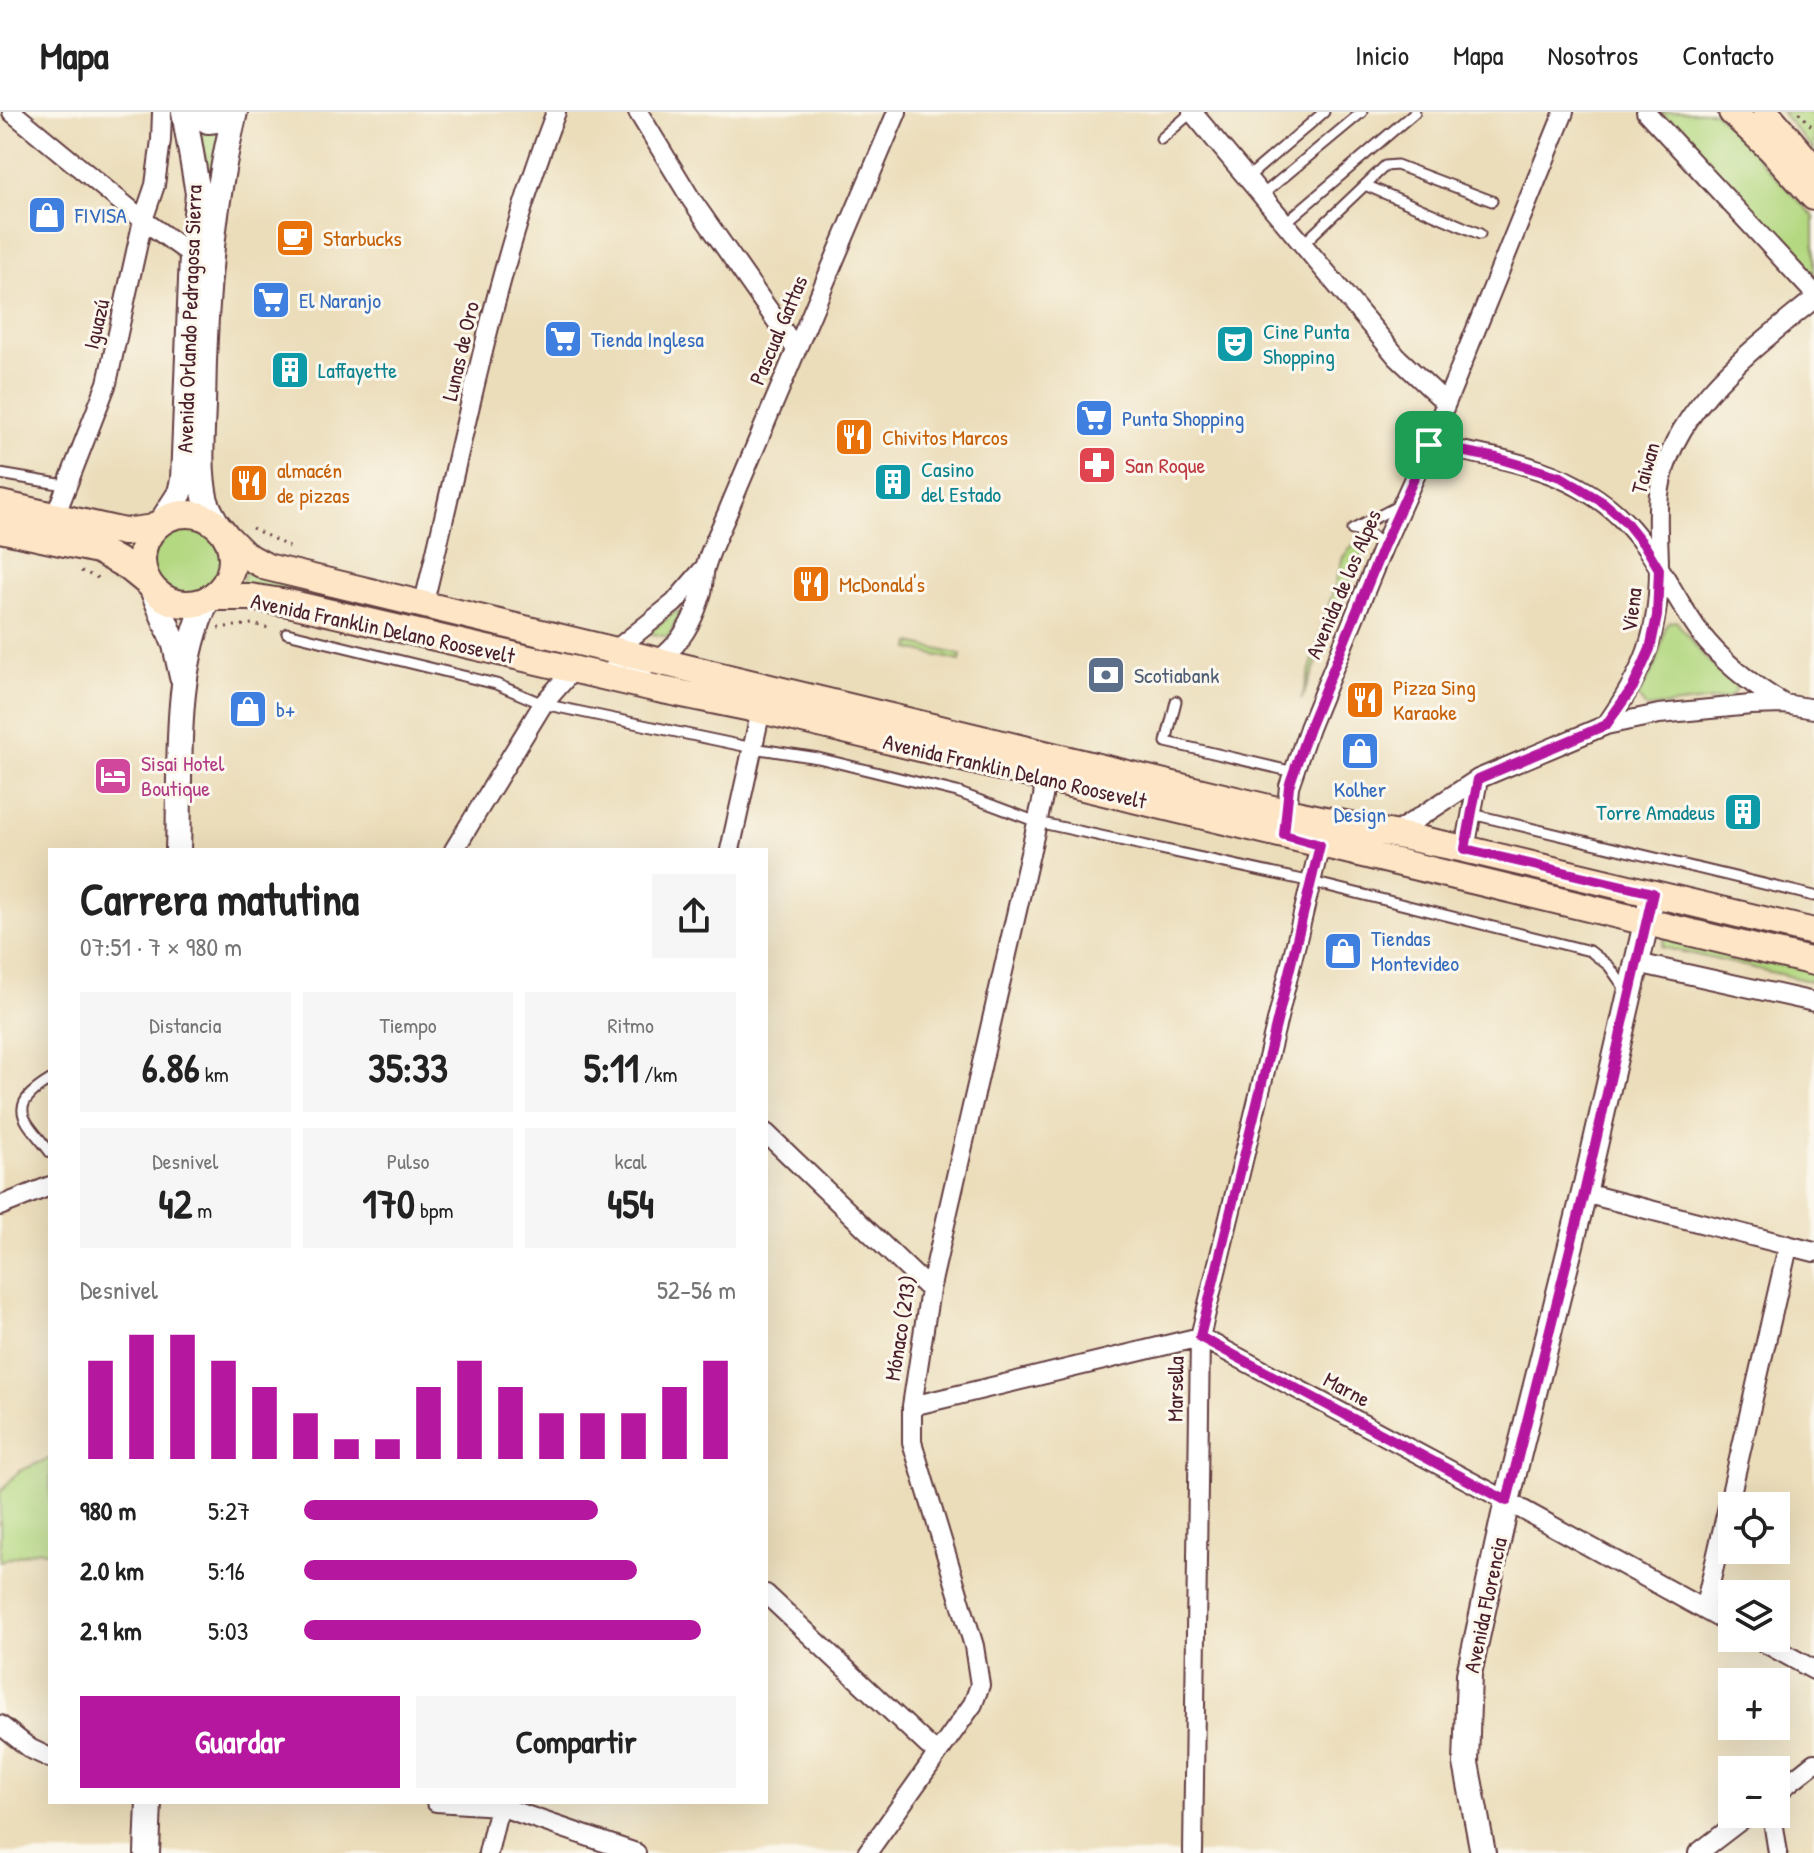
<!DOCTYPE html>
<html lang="es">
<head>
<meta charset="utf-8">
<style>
  body { margin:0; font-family:"Patrick Hand",sans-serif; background:#f6f6f6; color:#222; height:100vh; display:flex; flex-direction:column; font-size:30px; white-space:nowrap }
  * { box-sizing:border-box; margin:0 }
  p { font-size:26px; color:#767676 }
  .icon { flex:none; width:44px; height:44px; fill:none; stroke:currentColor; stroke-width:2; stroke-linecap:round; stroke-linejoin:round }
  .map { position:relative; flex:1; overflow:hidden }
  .panel { position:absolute; left:48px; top:736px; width:720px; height:956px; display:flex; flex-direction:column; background:#fff; border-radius:0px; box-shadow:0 8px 32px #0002 }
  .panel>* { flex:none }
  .tools { position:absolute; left:1718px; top:1380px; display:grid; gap:16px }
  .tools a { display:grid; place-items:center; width:72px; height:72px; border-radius:0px; background:#fff; box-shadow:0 8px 32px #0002; font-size:40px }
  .pin { position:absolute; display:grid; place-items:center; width:68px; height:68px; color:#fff; margin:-34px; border-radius:16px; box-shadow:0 4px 12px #0006 }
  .round { display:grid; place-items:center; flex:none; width:84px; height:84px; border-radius:0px; background:#f6f6f6 }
  .overview { display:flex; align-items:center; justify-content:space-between; height:136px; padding:0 32px }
  h1 { font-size:44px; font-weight:700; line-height:60px }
  .stats { display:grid; grid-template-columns:repeat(3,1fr); gap:12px; height:136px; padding:8px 32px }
  .stats div { display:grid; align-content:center; border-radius:0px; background:#f6f6f6; text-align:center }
  .stats b { font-size:40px; font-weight:700 }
  .stats small { font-size:22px; font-weight:400 }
  .stats p { font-size:22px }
  .chart { height:224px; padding:16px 32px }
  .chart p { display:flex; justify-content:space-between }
  .chart svg { width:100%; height:144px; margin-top:8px; stroke:#b5179e; stroke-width:6 }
  .primary-button { display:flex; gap:16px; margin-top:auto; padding:16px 32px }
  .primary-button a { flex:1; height:92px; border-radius:0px; background:#b5179e; color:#fff; font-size:32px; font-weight:700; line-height:92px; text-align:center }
  .primary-button a+a { background:#f6f6f6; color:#222 }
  ul { padding:0 32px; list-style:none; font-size:26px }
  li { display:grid; grid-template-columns:128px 96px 1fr; align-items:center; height:60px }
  li i { height:20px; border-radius:10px; background:#b5179e }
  header { display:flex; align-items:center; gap:48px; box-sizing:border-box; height:112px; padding:0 40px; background:#fff; border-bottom:2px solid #e0e0e0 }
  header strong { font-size:38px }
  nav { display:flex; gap:44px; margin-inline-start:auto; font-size:28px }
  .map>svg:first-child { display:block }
  .green { fill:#b4d881; stroke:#7f7c56; stroke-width:2 }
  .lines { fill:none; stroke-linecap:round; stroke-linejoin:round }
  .service-casing { stroke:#623c40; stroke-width:13 }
  .minor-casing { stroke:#623c40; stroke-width:22 }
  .tertiary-casing { stroke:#623c40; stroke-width:28 }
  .secondary-casing { stroke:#623c40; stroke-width:30 }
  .path { stroke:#623c40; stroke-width:3; stroke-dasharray:2 6; stroke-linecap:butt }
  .service { stroke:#fff; stroke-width:9 }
  .minor { stroke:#fff; stroke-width:18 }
  .tertiary { stroke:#fff; stroke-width:24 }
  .secondary { stroke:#fde5c5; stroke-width:26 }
  .route-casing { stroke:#fff; stroke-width:16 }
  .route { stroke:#b5179e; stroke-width:10 }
  .labels { text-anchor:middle; stroke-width:6; stroke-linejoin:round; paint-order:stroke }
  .shop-label { font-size:22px; fill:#366cbe; stroke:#fbf7ec; text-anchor:start }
  .food-label { font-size:22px; fill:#c56008; stroke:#fbf7ec; text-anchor:start }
  .street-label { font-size:22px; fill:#4a1f2b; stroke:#fbf7ec }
  .culture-label { font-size:22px; fill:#0d838f; stroke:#fbf7ec; text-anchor:start }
  .health-label { font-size:22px; fill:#be3a42; stroke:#fbf7ec; text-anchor:start }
  .service-label { font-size:22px; fill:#4e5e75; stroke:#fbf7ec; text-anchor:start }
  .hotel-label { font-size:22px; fill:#b23c85; stroke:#fbf7ec; text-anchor:start }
</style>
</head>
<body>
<header>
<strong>Mapa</strong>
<nav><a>Inicio</a><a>Mapa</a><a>Nosotros</a><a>Contacto</a></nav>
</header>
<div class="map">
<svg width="1814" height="1741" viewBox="0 0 1814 1741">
  <rect width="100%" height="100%" fill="#fbf7ec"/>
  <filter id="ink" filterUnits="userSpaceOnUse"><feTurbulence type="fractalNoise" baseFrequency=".0125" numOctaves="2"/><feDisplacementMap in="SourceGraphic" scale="16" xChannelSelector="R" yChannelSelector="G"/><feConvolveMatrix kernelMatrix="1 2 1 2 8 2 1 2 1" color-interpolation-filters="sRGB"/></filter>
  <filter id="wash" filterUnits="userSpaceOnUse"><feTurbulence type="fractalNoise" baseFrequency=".006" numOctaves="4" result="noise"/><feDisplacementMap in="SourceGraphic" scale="32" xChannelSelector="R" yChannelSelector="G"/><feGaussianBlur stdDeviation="1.8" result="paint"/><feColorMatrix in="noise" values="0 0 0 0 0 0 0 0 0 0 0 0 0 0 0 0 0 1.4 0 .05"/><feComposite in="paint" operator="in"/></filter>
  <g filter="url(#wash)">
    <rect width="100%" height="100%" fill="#ebddba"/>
    <path class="green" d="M1661 0H1715L1814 105V166Z
      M1781 0H1814V39Z
      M221 17 208 97 207 63 201 18Z
      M151 448a37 37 0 1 1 74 0a37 37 0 1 1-74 0Z
      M1354 432 1362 434 1363 441 1301 588 1343 445Z
      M247 455 564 537 562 540C456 514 350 490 240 476Z
      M677 499 680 501 668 525 648 521Z
      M1676 509 1706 547 1735 572 1736 579 1729 586 1646 596 1638 584 1656 553 1666 514 1669 510Z
      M911 531 961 543 960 549 910 537Z
      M1666 822 1814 858V870L1662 835Z
      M50 1346V1440L39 1438 0 1449V1380L19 1359Z"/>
  </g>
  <g filter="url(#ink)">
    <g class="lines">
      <defs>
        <path id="service" d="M1161 27 1192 0
          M1247 66 1324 0
          M1365 73 1480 122
          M1262 83 1362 0
          M1285 111 1415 0
          M1303 132 1385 54 1397 53 1492 89
          M0 362 65 373
          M1352 418 1396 395
          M1352 418 1370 422 1383 435
          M287 521 496 572 543 592 753 636 818 646 957 680 1037 710 1312 770 1590 839 1609 854 1626 878
          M1176 589 1166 630 1294 660
          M1472 702 1814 784
          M50 968C4 996 25 1007 50 1040"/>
        <path id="minor" d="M12 0 143 108 192 143 201 145
          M638 0 691 87 796 237
          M1192 0 1397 245 1445 290
          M1646 0 1814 181
          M1429 333C1499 346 1573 356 1625 410 1656 442 1674 485 1700 521 1723 551 1752 573 1784 592
          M52 412 107 271 143 108 155 73 161 28 162 0
          M423 494C464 328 494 159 556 0
          M614 539 674 491 705 455
          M613 557C661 565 690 522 702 480 704 472 703 463 705 456 711 434 723 413 731 392L897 0
          M1606 613C1645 557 1659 523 1659 455 1659 431 1656 406 1659 382 1670 297 1753 237 1814 187
          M1286 708 1289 674 1309 616 1383 435 1429 333 1564 0
          M1392 723 1478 667 1606 613 1659 602 1751 593 1784 592 1814 597
          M1465 737 1478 667
          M454 738 543 592 573 558
          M730 738 761 598
          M1637 851 1814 890
          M766 1021 930 1178
          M1584 1081 1814 1140
          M0 1094 50 1074
          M912 1294 1200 1225 1507 1389 1732 1513
          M766 1482 937 1642
          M1704 1498 1788 1135
          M1756 1526 1814 1558
          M0 1613 31 1637 50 1646
          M1776 1681 1814 1651
          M436 1690 499 1694 636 1741
          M1772 1702 1778 1741
          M488 1741 500 1690
          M867 1741 973 1592 980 1573 974 1534 912 1330V1294L930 1178 1043 685 1045 666
          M1193 1741 1200 1225 1320 733
          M1698 1741 1749 1702"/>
        <path id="tertiary" d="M194 0 208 9 233 6
          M162 409 180 381 183 368 192 143 198 81 184 0
          M218 413C213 404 207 395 205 385 199 355 202 324 203 293 204 196 212 95 235 0
          M152 477 175 533 182 565
          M178 738C181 659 172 559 208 487
          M147 1741 149 1690
          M1483 1741 1466 1651 1469 1562 1507 1389 1584 1081 1653 781"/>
        <path id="secondary" d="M1732 0 1771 37 1814 85
          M1766 0 1814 57
          M0 392 124 420 154 416
          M142 447a45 45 0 1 1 90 0a45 45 0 1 1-90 0Z
          M0 417 98 438 127 454 148 471
          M227 425 245 443 267 455 1277 698 1465 737 1814 820
          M213 485H250L288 491 658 577 761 598 1814 850"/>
      </defs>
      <use href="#service" class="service-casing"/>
      <use href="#minor" class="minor-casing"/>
      <use href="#tertiary" class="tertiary-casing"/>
      <use href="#secondary" class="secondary-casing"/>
      <path class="path" d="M1799 0 1814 17
        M252 416 291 436
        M81 459 100 467
        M218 516 252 512 273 517"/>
      <use href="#service" class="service"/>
      <use href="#minor" class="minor"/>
      <use href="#tertiary" class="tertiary"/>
      <use href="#secondary" class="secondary"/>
    </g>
  </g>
  <g class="lines" filter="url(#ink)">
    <defs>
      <path id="route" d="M1429 333 1497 346 1561 365 1604 391 1625 409 1645 434 1659 457 1657 504 1650 537 1633 575 1606 613 1478 667 1465 737 1653 781 1584 1081 1507 1389 1200 1225 1320 733 1284 723 1289 674 1309 616 1383 435Z"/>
    </defs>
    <use href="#route" class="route-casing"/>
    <use href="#route" class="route"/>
  </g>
  <defs>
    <symbol id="shop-square" viewBox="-11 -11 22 22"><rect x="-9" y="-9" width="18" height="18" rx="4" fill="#3f7fe0" stroke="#fbf7ec"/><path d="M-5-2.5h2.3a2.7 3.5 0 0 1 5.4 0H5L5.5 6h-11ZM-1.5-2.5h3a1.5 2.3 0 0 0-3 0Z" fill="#fff"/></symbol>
    <symbol id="cafe-square" viewBox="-11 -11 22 22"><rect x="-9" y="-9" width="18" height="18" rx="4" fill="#e8710a" stroke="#fbf7ec"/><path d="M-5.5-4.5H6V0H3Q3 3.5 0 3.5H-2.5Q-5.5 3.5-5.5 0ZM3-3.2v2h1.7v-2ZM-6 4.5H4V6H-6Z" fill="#fff"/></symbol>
    <symbol id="supermarket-square" viewBox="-11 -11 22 22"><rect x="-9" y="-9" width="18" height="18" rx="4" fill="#3f7fe0" stroke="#fbf7ec"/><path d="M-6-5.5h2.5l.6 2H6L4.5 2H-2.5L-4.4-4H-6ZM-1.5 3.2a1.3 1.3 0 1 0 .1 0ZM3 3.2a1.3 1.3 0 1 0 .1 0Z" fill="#fff"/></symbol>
    <symbol id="theatre-square" viewBox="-11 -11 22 22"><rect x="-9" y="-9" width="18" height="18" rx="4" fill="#0f9aa8" stroke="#fbf7ec"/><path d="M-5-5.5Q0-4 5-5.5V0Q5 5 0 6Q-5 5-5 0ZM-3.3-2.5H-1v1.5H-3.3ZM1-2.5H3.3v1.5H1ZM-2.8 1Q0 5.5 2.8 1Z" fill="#fff"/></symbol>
    <symbol id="building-square" viewBox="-11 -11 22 22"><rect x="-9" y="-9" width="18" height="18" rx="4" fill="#0f9aa8" stroke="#fbf7ec"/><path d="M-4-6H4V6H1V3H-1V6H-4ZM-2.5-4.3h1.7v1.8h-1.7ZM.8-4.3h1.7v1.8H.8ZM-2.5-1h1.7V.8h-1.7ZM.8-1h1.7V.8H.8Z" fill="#fff"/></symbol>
    <symbol id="restaurant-square" viewBox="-11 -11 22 22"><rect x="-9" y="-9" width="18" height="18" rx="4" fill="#e8710a" stroke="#fbf7ec"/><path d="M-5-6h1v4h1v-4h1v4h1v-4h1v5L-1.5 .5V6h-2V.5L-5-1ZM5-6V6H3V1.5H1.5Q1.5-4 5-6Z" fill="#fff"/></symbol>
    <symbol id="pharmacy-square" viewBox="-11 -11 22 22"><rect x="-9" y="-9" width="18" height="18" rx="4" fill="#e0444e" stroke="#fbf7ec"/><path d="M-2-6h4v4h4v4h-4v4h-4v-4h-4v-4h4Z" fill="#fff"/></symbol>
    <symbol id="bank-square" viewBox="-11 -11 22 22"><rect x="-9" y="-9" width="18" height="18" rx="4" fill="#5c6f8a" stroke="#fbf7ec"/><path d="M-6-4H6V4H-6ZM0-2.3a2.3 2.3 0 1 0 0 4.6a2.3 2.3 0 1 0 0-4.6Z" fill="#fff"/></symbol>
    <symbol id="hotel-square" viewBox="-11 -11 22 22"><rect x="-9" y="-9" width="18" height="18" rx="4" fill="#d1479c" stroke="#fbf7ec"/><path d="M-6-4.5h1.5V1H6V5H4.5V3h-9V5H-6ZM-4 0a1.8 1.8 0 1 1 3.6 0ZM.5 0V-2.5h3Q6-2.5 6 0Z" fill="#fff"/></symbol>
  </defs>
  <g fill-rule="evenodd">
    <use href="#shop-square" x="25" y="81" width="44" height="44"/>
    <use href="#cafe-square" x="273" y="104" width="44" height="44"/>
    <use href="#supermarket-square" x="249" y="166" width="44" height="44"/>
    <use href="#supermarket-square" x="541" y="205" width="44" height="44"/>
    <use href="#theatre-square" x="1213" y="210" width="44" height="44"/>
    <use href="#building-square" x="268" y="236" width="44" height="44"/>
    <use href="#supermarket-square" x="1072" y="284" width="44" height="44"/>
    <use href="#restaurant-square" x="832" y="303" width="44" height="44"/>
    <use href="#pharmacy-square" x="1075" y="331" width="44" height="44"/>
    <use href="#building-square" x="871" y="348" width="44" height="44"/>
    <use href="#restaurant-square" x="227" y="349" width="44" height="44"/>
    <use href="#restaurant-square" x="789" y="450" width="44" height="44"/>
    <use href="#bank-square" x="1084" y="541" width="44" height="44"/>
    <use href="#restaurant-square" x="1343" y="566" width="44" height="44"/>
    <use href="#shop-square" x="226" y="575" width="44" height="44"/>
    <use href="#shop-square" x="1338" y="617" width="44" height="44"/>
    <use href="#hotel-square" x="91" y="642" width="44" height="44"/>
    <use href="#building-square" x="1721" y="678" width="44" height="44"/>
    <use href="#shop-square" x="1321" y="817" width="44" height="44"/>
  </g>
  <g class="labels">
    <g class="shop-label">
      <text x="75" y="111">FIVISA</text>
      <text x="299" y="196">El Naranjo</text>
      <text x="591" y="235">Tienda Inglesa</text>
      <text x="1122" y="314">Punta Shopping</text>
      <text x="276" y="605">b+</text>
      <text x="1360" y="685" text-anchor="middle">Kolher<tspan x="1360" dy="25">Design</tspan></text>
      <text x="1371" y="834">Tiendas<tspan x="1371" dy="25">Montevideo</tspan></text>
    </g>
    <g class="food-label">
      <text x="323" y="134">Starbucks</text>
      <text x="882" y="333">Chivitos Marcos</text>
      <text x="277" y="366">almacén<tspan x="277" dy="25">de pizzas</tspan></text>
      <text x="839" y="480">McDonald's</text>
      <text x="1393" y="583">Pizza Sing<tspan x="1393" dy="25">Karaoke</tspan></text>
    </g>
    <g class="street-label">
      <text transform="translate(189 207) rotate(-88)" y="8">Avenida Orlando Pedragosa Sierra</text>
      <text transform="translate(96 212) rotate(-77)" y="8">Iguazú</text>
      <text transform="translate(778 218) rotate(-67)" y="8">Pascual Gattas</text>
      <text transform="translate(460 239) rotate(-77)" y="8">Lunas de Oro</text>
      <text transform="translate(1645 356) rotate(-74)" y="8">Taiwan</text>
      <text transform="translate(1343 472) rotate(-67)" y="8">Avenida de los Alpes</text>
      <text transform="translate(1631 498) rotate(-83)" y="8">Viena</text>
      <text transform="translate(383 516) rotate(12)" y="8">Avenida Franklin Delano Roosevelt</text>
      <text transform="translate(1015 659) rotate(13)" y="8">Avenida Franklin Delano Roosevelt</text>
      <text transform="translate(900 1216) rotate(-81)" y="8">Mónaco (213)</text>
      <text transform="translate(1175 1277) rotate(-89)" y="8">Marsella</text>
      <text transform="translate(1347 1277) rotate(28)" y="8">Marne</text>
      <text transform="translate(1485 1493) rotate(-78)" y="8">Avenida Florencia</text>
    </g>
    <g class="culture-label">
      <text x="1263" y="227">Cine Punta<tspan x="1263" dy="25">Shopping</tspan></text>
      <text x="318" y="266">Laffayette</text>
      <text x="921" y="365">Casino<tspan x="921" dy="25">del Estado</tspan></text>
      <text x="1715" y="708" text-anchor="end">Torre Amadeus</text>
    </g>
    <g class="health-label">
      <text x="1125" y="361">San Roque</text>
    </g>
    <g class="service-label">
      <text x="1134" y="571">Scotiabank</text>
    </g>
    <g class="hotel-label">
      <text x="141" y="659">Sisai Hotel<tspan x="141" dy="25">Boutique</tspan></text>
    </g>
  </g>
</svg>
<div class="tools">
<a><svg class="icon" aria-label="locate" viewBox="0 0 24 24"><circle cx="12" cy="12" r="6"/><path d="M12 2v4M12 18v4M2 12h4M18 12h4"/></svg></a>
<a><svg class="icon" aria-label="layers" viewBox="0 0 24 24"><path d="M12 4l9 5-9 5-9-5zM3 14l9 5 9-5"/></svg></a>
<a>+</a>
<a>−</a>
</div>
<div class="pin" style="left:1429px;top:333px;background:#1e9e55"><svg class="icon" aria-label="arrive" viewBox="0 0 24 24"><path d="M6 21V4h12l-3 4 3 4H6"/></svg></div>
<section class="panel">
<div class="overview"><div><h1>Carrera matutina</h1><p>07:51 · 7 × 980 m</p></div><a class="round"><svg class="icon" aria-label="share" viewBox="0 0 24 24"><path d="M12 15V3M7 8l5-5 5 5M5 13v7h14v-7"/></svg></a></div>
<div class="stats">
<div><p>Distancia</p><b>6.86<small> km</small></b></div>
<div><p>Tiempo</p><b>35:33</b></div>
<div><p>Ritmo</p><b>5:11<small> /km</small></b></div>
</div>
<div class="stats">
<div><p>Desnivel</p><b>42<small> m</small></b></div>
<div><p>Pulso</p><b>170<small> bpm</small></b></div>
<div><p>kcal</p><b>454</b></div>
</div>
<div class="chart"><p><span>Desnivel</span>52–56 m</p>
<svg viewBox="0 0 160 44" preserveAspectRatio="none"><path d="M5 44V14M15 44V6M25 44V6M35 44V14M45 44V22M55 44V30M65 44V38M75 44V38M85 44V22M95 44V14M105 44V22M115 44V30M125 44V30M135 44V30M145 44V22M155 44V14"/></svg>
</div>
<ul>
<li><b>980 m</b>5:27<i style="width:68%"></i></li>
<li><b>2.0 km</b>5:16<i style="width:77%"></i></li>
<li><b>2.9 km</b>5:03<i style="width:92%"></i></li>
</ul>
<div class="primary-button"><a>Guardar</a><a>Compartir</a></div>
</section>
</div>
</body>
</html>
